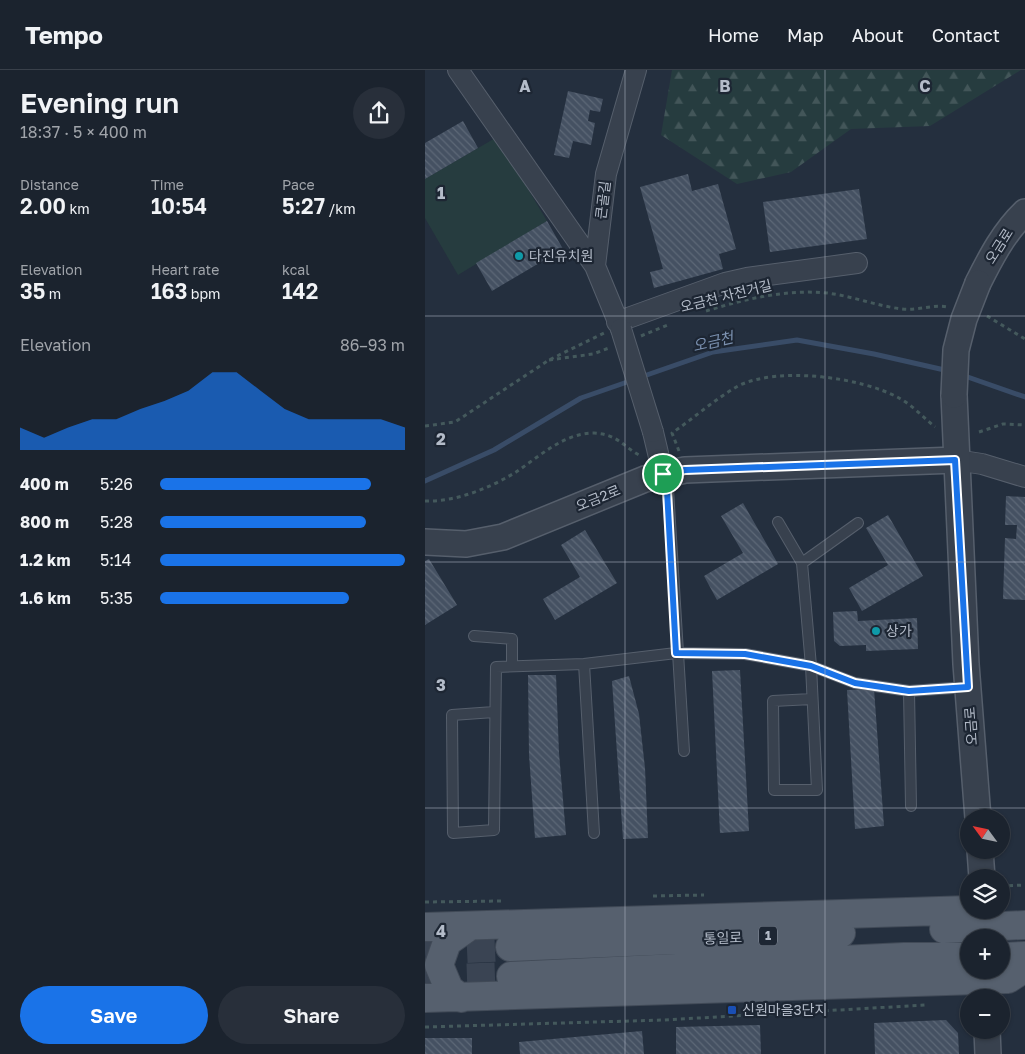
<!DOCTYPE html>
<html lang="en">
<head>
<meta charset="utf-8">
<style>
  body { margin:0; font-family:"Golos Text","Noto Sans KR",sans-serif; background:#282f3a; color:#f1f3f6; height:100vh; display:flex; flex-direction:column; font-size:19px; white-space:nowrap }
  * { box-sizing:border-box; margin:0 }
  p { font-size:16px; color:#a0a4aa }
  .icon { flex:none; width:28px; height:28px; fill:none; stroke:currentColor; stroke-width:2; stroke-linecap:round; stroke-linejoin:round }
  .map { position:relative; flex:1; overflow:hidden }
  .sheet { display:flex; flex-direction:column; background:#1b232e; width:425px }
  .sheet>* { flex:none }
  .needle { width:32px; rotate:303deg }
  .fabs { position:absolute; left:535px; top:739px; display:grid; gap:10px }
  .fabs a { display:grid; place-items:center; width:50px; height:50px; border-radius:50%; background:#1b232e; box-shadow:0 1px 4px #0004,0 0 0 1px #39404a; font-size:25px }
  .pin { position:absolute; display:grid; place-items:center; width:42px; height:42px; color:#fff; margin:-21px; border:2px solid #fff; border-radius:50%; box-shadow:0 1px 5px #0007 }
  .round { display:grid; place-items:center; flex:none; width:52px; height:52px; border-radius:26px; background:#282f3a }
  .summary { display:flex; align-items:center; justify-content:space-between; height:85px; padding:0 20px }
  h1 { font-size:28px; font-weight:600; line-height:38px }
  .metrics { display:grid; grid-template-columns:repeat(3,1fr); gap:8px; height:85px; padding:5px 20px }
  .metrics div { display:grid; align-content:center }
  .metrics b { font-size:21px; font-weight:600 }
  .metrics small { font-size:14px; font-weight:400 }
  .metrics p { font-size:14px }
  .chart { height:140px; padding:10px 20px }
  .chart p { display:flex; justify-content:space-between }
  .chart svg { width:100%; height:90px; margin-top:5px; fill:#1a73e8; opacity:.7 }
  .primary-button { display:flex; gap:10px; margin-top:auto; padding:10px 20px }
  .primary-button a { flex:1; height:58px; border-radius:30px; background:#1a73e8; color:#fff; font-size:20px; font-weight:600; line-height:58px; text-align:center }
  .primary-button a+a { background:#282f3a; color:#f1f3f6 }
  ul { padding:0 20px; list-style:none; font-size:16px }
  li { display:grid; grid-template-columns:80px 60px 1fr; align-items:center; height:38px }
  li i { height:12px; border-radius:6px; background:#1a73e8 }
  header { display:flex; align-items:center; gap:30px; box-sizing:border-box; height:70px; padding:0 25px; background:#1b232e; border-bottom:1px solid #39404a }
  header strong { font-size:24px }
  nav { display:flex; gap:28px; margin-inline-start:auto; font-size:18px }
  main { display:flex; flex:1; min-height:0 }
  .map>svg:first-child { display:block }
  .grass { fill:#263c3f }
  .forest { fill:url(#forest-firs) }
  .lines { fill:none; stroke-linecap:round; stroke-linejoin:round }
  .stream { stroke:#394c67; stroke-width:5 }
  .building { fill:url(#building-back-hatch) }
  .primary-tunnel { stroke:#3a4453; stroke-width:28; stroke-dasharray:28 14; stroke-linecap:butt }
  .service-casing { stroke:#565f6c; stroke-width:12 }
  .minor-casing { stroke:#565f6c; stroke-width:22 }
  .tertiary-casing { stroke:#565f6c; stroke-width:28 }
  .primary-casing { stroke:#414a57; stroke-width:30 }
  .path { stroke:#44595c; stroke-width:3; stroke-dasharray:4 4; stroke-linecap:butt }
  .service { stroke:#38414e; stroke-width:10 }
  .minor { stroke:#38414e; stroke-width:20 }
  .tertiary { stroke:#38414e; stroke-width:25 }
  .primary { stroke:#56606e; stroke-width:28 }
  .minor-bridge-casing { stroke:#565f6c; stroke-width:22; stroke-linecap:butt }
  .tertiary-bridge-casing { stroke:#565f6c; stroke-width:28; stroke-linecap:butt }
  .minor-bridge { stroke:#38414e; stroke-width:20 }
  .tertiary-bridge { stroke:#38414e; stroke-width:25 }
  .route-casing { stroke:#fff; stroke-width:10 }
  .route { stroke:#1a73e8; stroke-width:6 }
  .grid { fill:none; stroke:#b4bcc9; stroke-width:1; stroke-opacity:0.55 }
  .culture-dot { fill:#0f9aa8; stroke:#1d2633; stroke-width:2 }
  .transit-dot { fill:#1a4fb4; stroke:#1d2633; stroke-width:2 }
  .labels { text-anchor:middle; stroke-width:4.5; stroke-linejoin:round; paint-order:stroke }
  .shield { fill:#1d2633; stroke:#878f9c; stroke-width:1 }
  .shield-label { font-size:12px; font-weight:bold; fill:#b4bcc9 }
  .street-label { font-size:14px; fill:#b4bcc9; stroke:#1d2633 }
  .poi-label { font-size:14px; fill:#b4bcc9; stroke:#1d2633; text-anchor:start }
  .water-label { font-size:15px; font-style:italic; fill:#7c92b1; stroke:#1d2633 }
  .grid-label { font-size:16px; text-anchor:middle; font-weight:bold; fill:#b4bcc9; stroke:#1d2633; stroke-width:4.5; stroke-linejoin:round; paint-order:stroke }
</style>
</head>
<body>
<header>
<strong>Tempo</strong>
<nav><a>Home</a><a>Map</a><a>About</a><a>Contact</a></nav>
</header>
<main>
<section class="sheet">
<div class="summary"><div><h1>Evening run</h1><p>18:37 · 5 × 400 m</p></div><a class="round"><svg class="icon" aria-label="share" viewBox="0 0 24 24"><path d="M12 15V3M7 8l5-5 5 5M5 13v7h14v-7"/></svg></a></div>
<div class="metrics">
<div><p>Distance</p><b>2.00<small> km</small></b></div>
<div><p>Time</p><b>10:54</b></div>
<div><p>Pace</p><b>5:27<small> /km</small></b></div>
</div>
<div class="metrics">
<div><p>Elevation</p><b>35<small> m</small></b></div>
<div><p>Heart rate</p><b>163<small> bpm</small></b></div>
<div><p>kcal</p><b>142</b></div>
</div>
<div class="chart"><p><span>Elevation</span>86–93 m</p>
<svg viewBox="0 0 160 44" preserveAspectRatio="none"><path d="M0 44V33L10 38L20 33L30 29L40 29L50 24L60 20L70 15L80 6L90 6L100 15L110 24L120 29L130 29L140 29L150 29L160 33V44z"/></svg>
</div>
<ul>
<li><b>400 m</b>5:26<i style="width:86%"></i></li>
<li><b>800 m</b>5:28<i style="width:84%"></i></li>
<li><b>1.2 km</b>5:14<i style="width:100%"></i></li>
<li><b>1.6 km</b>5:35<i style="width:77%"></i></li>
</ul>
<div class="primary-button"><a>Save</a><a>Share</a></div>
</section>
<div class="map">
<svg width="600" height="984" viewBox="0 0 600 984">
  <defs>
    <pattern id="forest-firs" width="22" height="20" patternUnits="userSpaceOnUse" patternTransform="scale(1.25)"><rect width="22" height="20" fill="#263c3f"/><path d="M5 1l3.5 6h-7zM16 11l3.5 6h-7z" fill="#435659"/></pattern>
    <pattern id="building-back-hatch" width="6" height="6" patternUnits="userSpaceOnUse" patternTransform="scale(1.25)"><rect width="6" height="6" fill="#455162"/><path d="M-1 5l2 2M0 0l6 6M5-1l2 2" fill="none" stroke="#5d6877"/></pattern>
  </defs>
  <rect width="100%" height="100%" fill="#242f3e"/>
  <path class="grass" d="M72 67 122 151 33 205 0 148V109Z"/>
  <path class="forest" d="M247 0H596L505 56 426 59 366 102 312 114 236 65Z"/>
  <g class="lines">
    <path class="stream" d="M537 305 600 327
      M216 307 288 282 372 270 449 284 524 301
      M0 411 69 380 156 328 208 310"/>
  </g>
  <path class="building" d="M143 21 178 29 175 42 165 40 163 51 170 53 166 75 148 71 144 88 129 85Z
    M38 51 53 78 0 109V73Z
    M263 104 267 121 293 114 311 179 294 184 298 199 229 218 225 202 238 199 215 117Z
    M434 119 442 169 345 182 338 132Z
    M122 151 138 179 67 221 51 193Z
    M581 426 600 427V530L578 529 580 468 591 469 592 455H580Z
    M318 433 353 494 292 530 279 506 318 483 296 446Z
    M463 445 498 506 437 541 424 518 463 495 441 458Z
    M160 460 192 513 130 550 118 529 155 507 136 475Z
    M4 489 32 535 0 555V491Z
    M432 541 433 551 492 548 493 579 441 581V575L415 576 409 571 408 542Z
    M315 600 324 761 295 763 287 601Z
    M103 605H131L134 683 141 765 110 768 104 685Z
    M204 606 214 644 220 698 223 768 198 769 187 611Z
    M449 619 459 756 430 759 422 620Z
    M521 950 533 963 534 984H450L449 953Z
    M335 955 336 984H251V957Z
    M217 961 219 984H95L94 972Z
    M0 968H47V984H0Z"/>
  <g class="lines">
    <path class="primary-tunnel" d="M0 881 85 877
      M0 909 86 906"/>
    <defs>
      <path id="service" d="M238 405 243 419 259 681
        M353 452 377 493 386 596 392 720H349L348 631 387 629
        M377 493 433 453
        M49 566 87 569V596
        M159 594 169 763
        M484 621 486 736
        M69 642 27 645 28 763 69 760 71 597 159 594 251 583 320 584 386 596 430 613 484 621 542 617"/>
      <path id="minor" d="M33 0 170 196
        M192 252 300 213 322 208 432 193
        M196 259 170 196 181 104 211 0
        M228 362 238 404
        M531 390 557 394 600 407"/>
      <path id="tertiary" d="M553 213C566 187 579 162 600 142
        M529 325 541 594 553 748
        M0 472 41 474 78 467 220 409 260 400 531 390
        M555 780 557 808
        M562 960 563 984"/>
      <path id="primary" d="M0 857 546 840
        M519 859 600 855
        M85 877 416 863
        M576 887 600 886
        M86 906 479 887H544
        M0 928 583 909 600 898
        M36 928 24 919 14 895 22 872 45 856"/>
    </defs>
    <use href="#service" class="service-casing"/>
    <use href="#minor" class="minor-casing"/>
    <use href="#tertiary" class="tertiary-casing"/>
    <use href="#primary" class="primary-casing"/>
    <path class="path" d="M281 241C320 229 361 219 402 223 427 226 452 236 477 239 493 241 507 234 522 237
      M562 246 600 269
      M216 266 245 254
      M124 290 168 284 184 278
      M0 356 30 352 124 290 179 263
      M554 362 578 354 600 355
      M254 381 247 363C269 348 290 329 313 316 353 296 436 307 474 328 487 335 498 347 510 357
      M0 431C31 432 65 418 91 402 115 386 139 363 169 363 193 364 198 377 216 386
      M576 816 600 815
      M228 826 279 825
      M0 832 77 831
      M0 957 239 950 501 935"/>
    <use href="#service" class="service"/>
    <use href="#minor" class="minor"/>
    <use href="#tertiary" class="tertiary"/>
    <use href="#primary" class="primary"/>
    <defs>
      <path id="minor-bridge" d="M196 259 228 362"/>
      <path id="tertiary-bridge" d="M529 325 531 280 539 249 553 213"/>
    </defs>
    <use href="#minor-bridge" class="minor-bridge-casing"/>
    <use href="#tertiary-bridge" class="tertiary-bridge-casing"/>
    <use href="#minor-bridge" class="minor-bridge"/>
    <use href="#tertiary-bridge" class="tertiary-bridge"/>
  </g>
  <g class="lines">
    <defs>
      <path id="route" d="M530 390 543 617 484 621 430 613 386 596 320 584 251 583 242 420 238 404 260 400Z"/>
    </defs>
    <use href="#route" class="route-casing"/>
    <use href="#route" class="route"/>
  </g>
  <path class="grid" d="M200 0V984M400 0V984M0 246H600M0 492H600M0 738H600"/>
  <g class="culture-dot">
    <circle cx="94" cy="186" r="5"/>
    <circle cx="451" cy="561" r="5"/>
  </g>
  <rect class="transit-dot" x="302" y="935" width="10" height="10" rx="2.5"/>
  <g class="labels">
    <rect class="shield" x="334" y="856.5" width="18" height="19" rx="4"/>
    <g class="shield-label">
      <text x="343" y="870">1</text>
    </g>
    <g class="street-label">
      <text transform="translate(178 130) rotate(-83)" y="5">큰골길</text>
      <text transform="translate(574 176) rotate(-58)" y="5">오금로</text>
      <text transform="translate(301 226) rotate(-14)" y="5">오금천 자전거길</text>
      <text transform="translate(173 428) rotate(-22)" y="5">오금2로</text>
      <text transform="translate(546 656) rotate(-94)" y="5">오금로</text>
      <text transform="translate(298 868) rotate(-2)" y="5">통일로</text>
    </g>
    <g class="poi-label">
      <text x="104" y="191">다진유치원</text>
      <text x="461" y="566">상가</text>
      <text x="317" y="945">신원마을3단지</text>
    </g>
    <g class="water-label">
      <text transform="translate(288 272) rotate(-13)" y="5">오금천</text>
    </g>
  </g>
  <g class="grid-label">
    <text x="100" y="22">A</text>
    <text x="300" y="22">B</text>
    <text x="500" y="22">C</text>
    <text x="16" y="129">1</text>
    <text x="16" y="375">2</text>
    <text x="16" y="621">3</text>
    <text x="16" y="867">4</text>
  </g>
</svg>
<div class="fabs">
<a><svg class="needle" viewBox="-14 -14 28 28"><path d="M0-13l5 13h-10z" fill="#e53935"/><path d="M0 13l5-13h-10z" fill="#a0a4aa"/></svg></a>
<a><svg class="icon" aria-label="layers" viewBox="0 0 24 24"><path d="M12 4l9 5-9 5-9-5zM3 14l9 5 9-5"/></svg></a>
<a>+</a>
<a>−</a>
</div>
<div class="pin" style="left:238px;top:404px;background:#1e9e55"><svg class="icon" aria-label="arrive" viewBox="0 0 24 24"><path d="M6 21V4h12l-3 4 3 4H6"/></svg></div>
</div>
</main>
</body>
</html>
